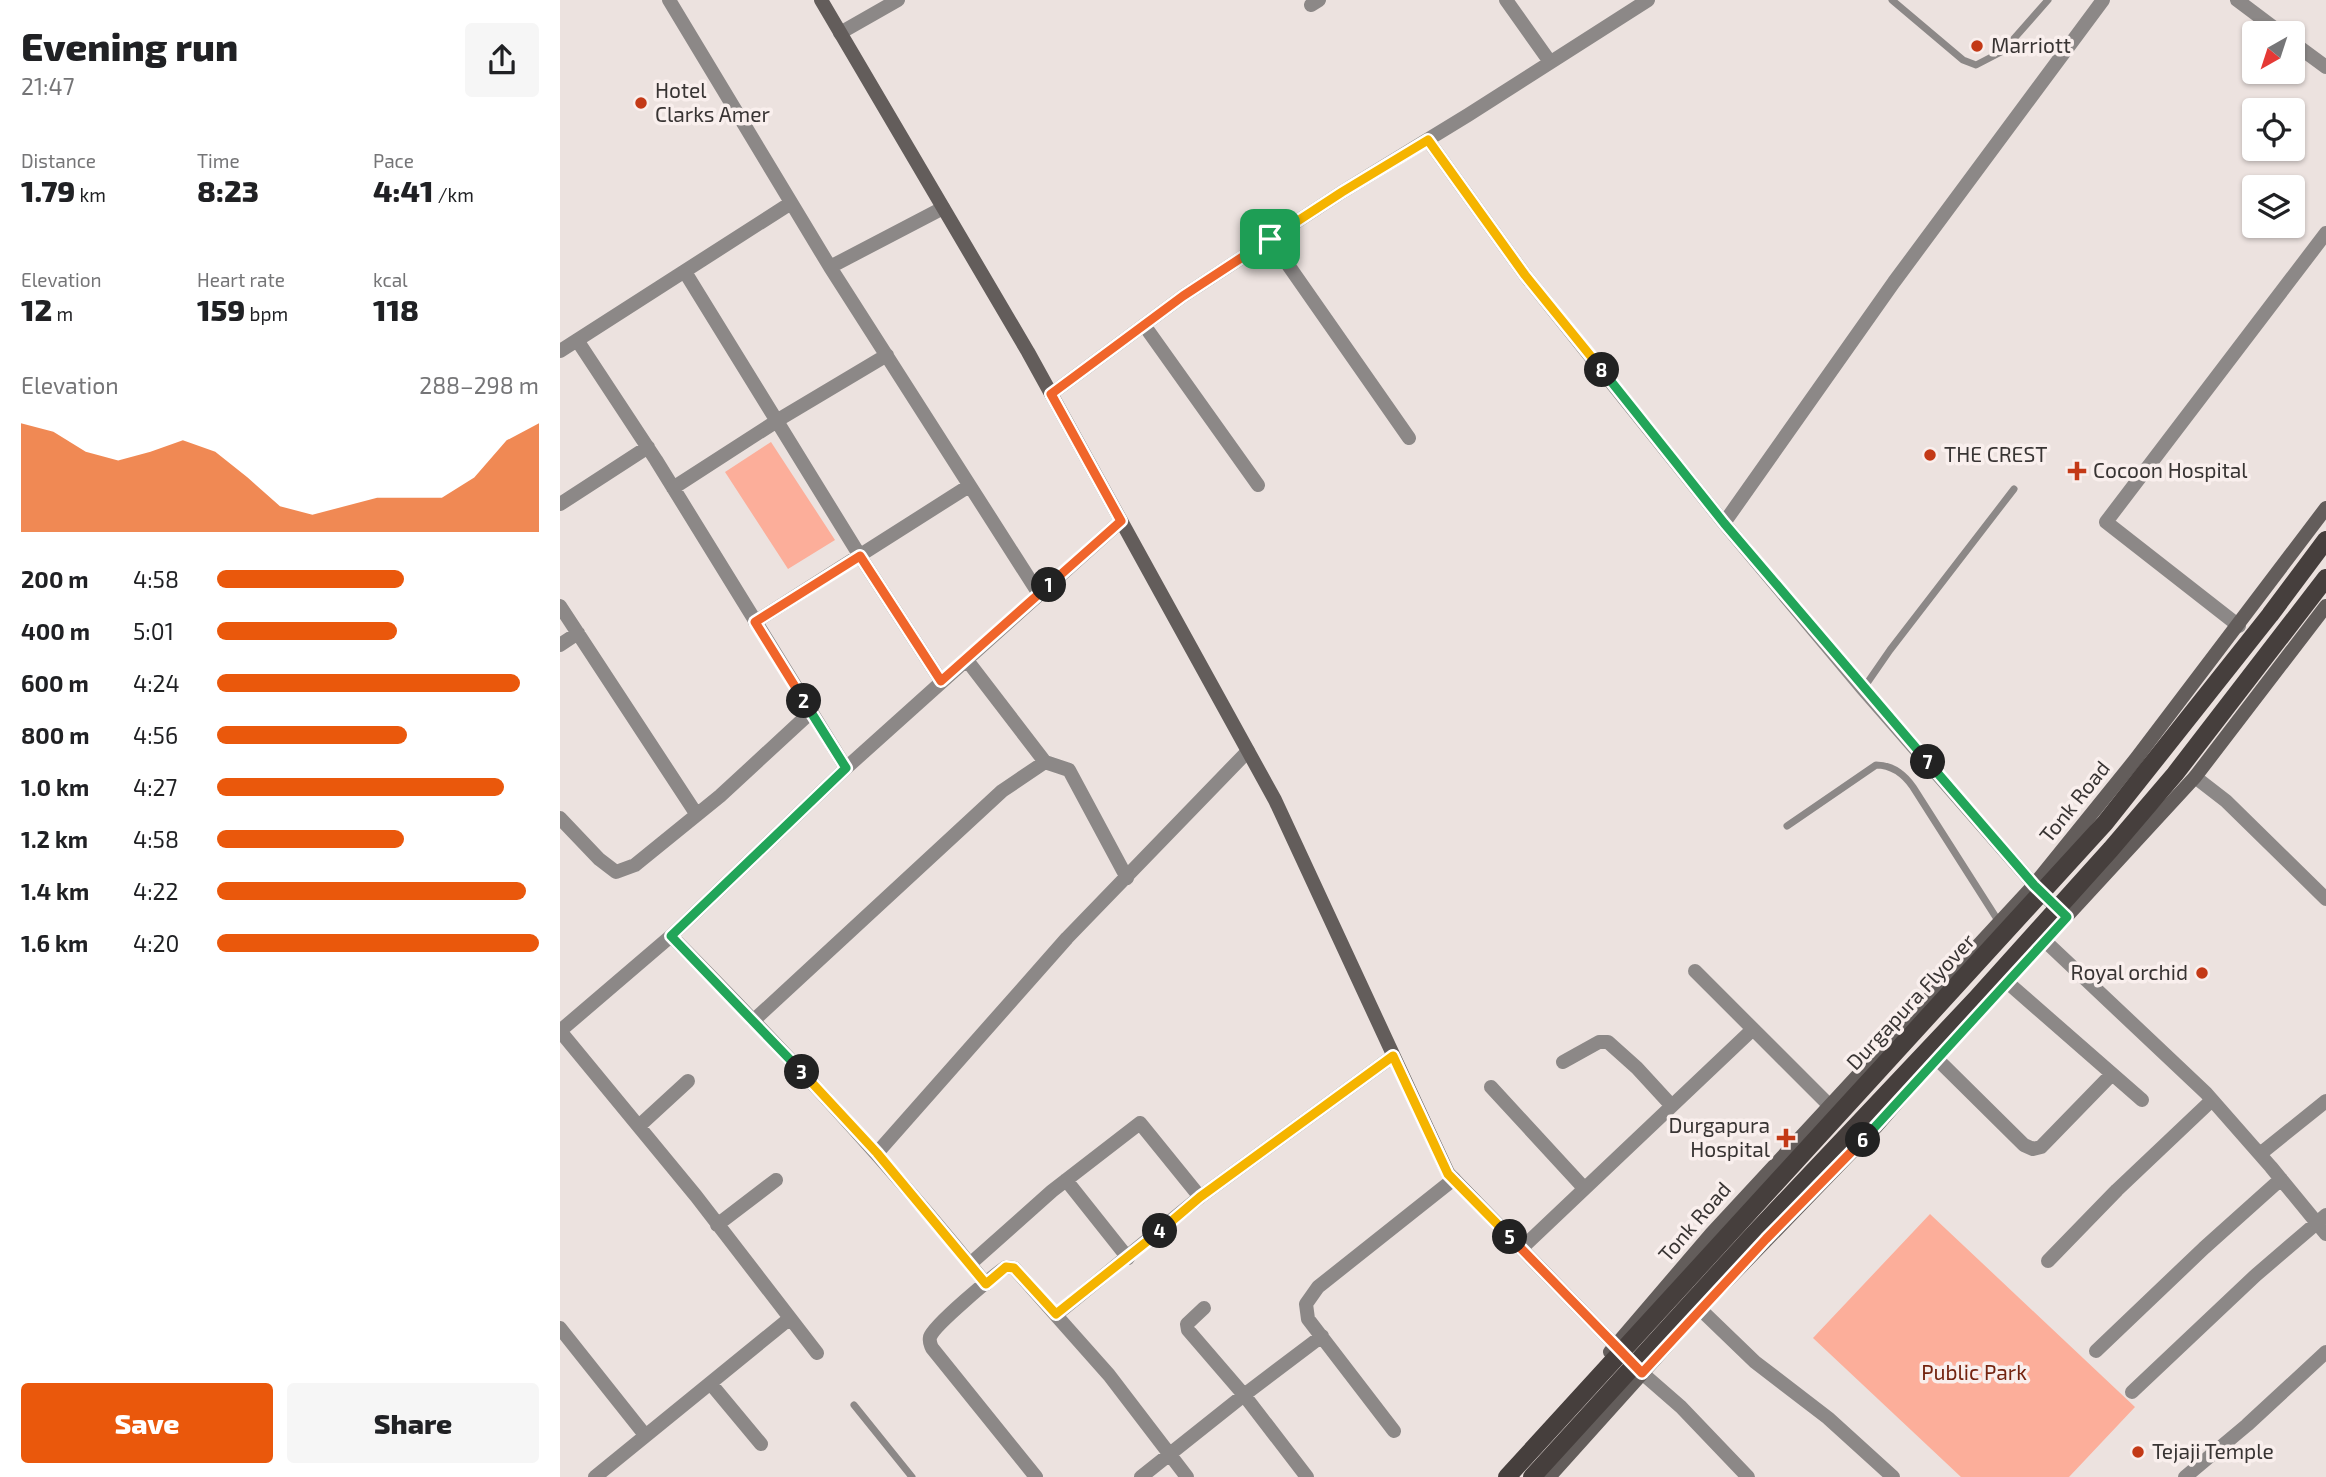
<!DOCTYPE html>
<html lang="en">
<head>
<meta charset="utf-8">
<style>
  body { margin:0; font-family:"Exo 2",sans-serif; background:#f6f6f6; color:#202124; height:100vh; display:flex; flex-direction:column; font-size:26px; white-space:nowrap }
  * { box-sizing:border-box; margin:0 }
  p { font-size:23px; color:#757577 }
  .icon { flex:none; width:38px; height:38px; fill:none; stroke:currentColor; stroke-width:2; stroke-linecap:round; stroke-linejoin:round }
  .map { position:relative; flex:1; overflow:hidden }
  .details { display:flex; flex-direction:column; background:#fff; width:560px }
  .details>* { flex:none }
  .needle { width:46px; rotate:219deg }
  .controls { position:absolute; left:1682px; top:21px; display:grid; gap:14px }
  .controls a { display:grid; place-items:center; width:63px; height:63px; border-radius:7px; background:#fff; box-shadow:0 2px 5px #0004; font-size:35px }
  .pin { position:absolute; display:grid; place-items:center; width:60px; height:60px; color:#fff; margin:-30px; border-radius:14px; box-shadow:0 4px 10px #0006 }
  .km { position:absolute; width:35px; height:35px; margin:-18px; border-radius:50%; background:#222; color:#fff; font-size:19px; line-height:35px; text-align:center }
  .round { display:grid; place-items:center; flex:none; width:74px; height:74px; border-radius:7px; background:#f6f6f6 }
  .summary { display:flex; align-items:center; justify-content:space-between; height:119px; padding:0 21px }
  h1 { font-size:38px; font-weight:800; line-height:52px }
  .metrics { display:grid; grid-template-columns:repeat(3,1fr); gap:10px; height:119px; padding:7px 21px }
  .metrics div { display:grid; align-content:center }
  .metrics b { font-size:30px; font-weight:800 }
  .metrics small { font-size:19px; font-weight:400 }
  .metrics p { font-size:19px }
  .chart { height:196px; padding:14px 21px }
  .chart p { display:flex; justify-content:space-between }
  .chart svg { width:100%; height:126px; margin-top:7px; fill:#ea580c; opacity:.7 }
  .button { display:flex; gap:14px; margin-top:auto; padding:14px 21px }
  .button a { flex:1; height:80px; border-radius:7px; background:#ea580c; color:#fff; font-size:28px; font-weight:800; line-height:80px; text-align:center }
  .button a+a { background:#f6f6f6; color:#202124 }
  ul { padding:0 21px; list-style:none; font-size:23px }
  li { display:grid; grid-template-columns:112px 84px 1fr; align-items:center; height:52px }
  li i { height:18px; border-radius:9px; background:#ea580c }
  main { display:flex; flex:1; min-height:0 }
  .map>svg:first-child { display:block }
  .green { fill:#fcae9a }
  .lines { fill:none; stroke-linecap:round; stroke-linejoin:round }
  .lane { stroke:#8c8887; stroke-width:7 }
  .street { stroke:#8c8887; stroke-width:14 }
  .secondary { stroke:#635d5b; stroke-width:14 }
  .primary-bridge { stroke:#463f3d; stroke-width:18 }
  .split-1-casing { stroke:#fff; stroke-width:14 }
  .split-2-casing { stroke:#fff; stroke-width:14 }
  .split-3-casing { stroke:#fff; stroke-width:14 }
  .split-4-casing { stroke:#fff; stroke-width:14 }
  .split-5-casing { stroke:#fff; stroke-width:14 }
  .split-6-casing { stroke:#fff; stroke-width:14 }
  .split-7-casing { stroke:#fff; stroke-width:14 }
  .split-8-casing { stroke:#fff; stroke-width:14 }
  .split-9-casing { stroke:#fff; stroke-width:14 }
  .split-1 { stroke:#f0652b; stroke-width:9 }
  .split-2 { stroke:#f0652b; stroke-width:9 }
  .split-3 { stroke:#22a559; stroke-width:9 }
  .split-4 { stroke:#f5b400; stroke-width:9 }
  .split-5 { stroke:#f5b400; stroke-width:9 }
  .split-6 { stroke:#f0652b; stroke-width:9 }
  .split-7 { stroke:#22a559; stroke-width:9 }
  .split-8 { stroke:#22a559; stroke-width:9 }
  .split-9 { stroke:#f5b400; stroke-width:9 }
  .poi-dot { fill:#c33916; stroke:#f9efed; stroke-width:2.5 }
  .labels { text-anchor:middle; stroke-width:7; stroke-linejoin:round; paint-order:stroke }
  .poi-label { font-size:21px; fill:#383433; stroke:#f9efed; text-anchor:start }
  .street-label { font-size:21px; fill:#383433; stroke:#f9efed }
  .park-label { font-size:21px; fill:#73230f; stroke:#f9efed }
</style>
</head>
<body>
<main>
<section class="details">
<div class="summary"><div><h1>Evening run</h1><p>21:47</p></div><a class="round"><svg class="icon" aria-label="share" viewBox="0 0 24 24"><path d="M12 15V3M7 8l5-5 5 5M5 13v7h14v-7"/></svg></a></div>
<div class="metrics">
<div><p>Distance</p><b>1.79<small> km</small></b></div>
<div><p>Time</p><b>8:23</b></div>
<div><p>Pace</p><b>4:41<small> /km</small></b></div>
</div>
<div class="metrics">
<div><p>Elevation</p><b>12<small> m</small></b></div>
<div><p>Heart rate</p><b>159<small> bpm</small></b></div>
<div><p>kcal</p><b>118</b></div>
</div>
<div class="chart"><p><span>Elevation</span>288–298 m</p>
<svg viewBox="0 0 160 44" preserveAspectRatio="none"><path d="M0 44V6L10 9L20 16L30 19L40 16L50 12L60 16L70 25L80 35L90 38L100 35L110 32L120 32L130 32L140 25L150 12L160 6V44z"/></svg>
</div>
<ul>
<li><b>200 m</b>4:58<i style="width:58%"></i></li>
<li><b>400 m</b>5:01<i style="width:56%"></i></li>
<li><b>600 m</b>4:24<i style="width:94%"></i></li>
<li><b>800 m</b>4:56<i style="width:59%"></i></li>
<li><b>1.0 km</b>4:27<i style="width:89%"></i></li>
<li><b>1.2 km</b>4:58<i style="width:58%"></i></li>
<li><b>1.4 km</b>4:22<i style="width:96%"></i></li>
<li><b>1.6 km</b>4:20<i style="width:100%"></i></li>
</ul>
<div class="button"><a>Save</a><a>Share</a></div>
</section>
<div class="map">
<svg width="1766" height="1477" viewBox="0 0 1766 1477">
  <rect width="100%" height="100%" fill="#ece2df"/>
  <path class="green" d="M211 442 275 540 228 569 165 472Z
    M1370 1214 1575 1407 1509 1477H1401L1253 1338Z"/>
  <g class="lines">
    <path class="lane" d="M1332 0 1403 60 1416 65 1443 51 1488 0
      M1303 689 1330 650 1454 489
      M1227 826 1316 765C1333 765 1344 774 1353 787L1439 922
      M294 1405 352 1477"/>
    <path class="street" d="M109 0 270 267 479 594
      M946 0 990 62
      M1677 0 1721 33
      M751 5 759 0
      M280 33 338 0
      M1732 42 1766 67
      M868 140 965 275 1164 523 1303 689 1474 885 1503 914
      M710 239 849 438
      M270 267 383 208
      M125 272 300 556 381 681
      M584 325 698 485
      M17 340 96 460 286 768
      M0 351 231 203
      M491 394 623 296 782 192 908 115 1088 0
      M113 488 223 417 327 355
      M0 504 88 447
      M1164 523 1334 282 1543 0
      M0 606 137 815
      M195 622 409 486
      M1679 626 1546 522 1766 233
      M0 645 18 633
      M406 659 485 762
      M1635 777 1666 801 1766 899
      M0 818 39 859 56 872 75 865 160 796 251 712
      M111 936C221 1047 328 1161 426 1284
      M1485 941 1646 1093 1711 1167 1766 1234
      M1135 971 1270 1106
      M1447 982 1582 1100
      M193 1021 442 791 485 762 509 770 567 878
      M1376 1058 1464 1145 1473 1149 1481 1147 1552 1074
      M1003 1062 1039 1042H1048L1077 1068 1111 1105
      M931 1087 1024 1188
      M79 1126 128 1081
      M317 1153 507 938 688 751
      M1700 1154 1766 1101
      M506 1180 568 1258
      M157 1225 216 1180
      M962 1248 1192 1030
      M1488 1261 1557 1190 1652 1100
      M410 1264 492 1191 580 1123 640 1197
      M644 1308 627 1324 628 1330 684 1395 747 1477
      M1140 1309 1195 1362 1268 1418 1333 1477
      M497 1314 640 1197 833 1056
      M0 1328 85 1435
      M1536 1351 1644 1248 1721 1179
      M257 1353 136 1196 0 1031 111 936 286 768 561 521
      M1082 1373 1121 1407 1188 1477
      M151 1384 201 1444
      M1572 1392 1696 1275 1766 1215
      M834 1431 748 1319 746 1304 758 1287 894 1179
      M35 1477 229 1319
      M476 1477 372 1348C370 1343 369 1342 370 1337 374 1325 433 1276 446 1267L454 1268 549 1375 627 1477
      M581 1477 684 1395 762 1336
      M1625 1477 1687 1425 1766 1352"/>
    <path class="secondary" d="M261 0 468 352 715 800 888 1173 1082 1373
      M1050 1352 1151 1234 1474 885 1575 760 1766 508
      M989 1477 1140 1309 1316 1127 1376 1058 1635 777 1766 606"/>
    <path class="primary-bridge" d="M947 1477 1545 823 1710 615 1766 540
      M972 1477 1192 1236 1415 1000 1551 849 1615 774 1766 578"/>
  </g>
  <g class="lines">
    <defs>
      <path id="split-1" d="M489 585 561 521 491 394 623 296 710 239"/>
      <path id="split-2" d="M244 701 195 622 300 556 381 681 489 585"/>
      <path id="split-3" d="M242 1072 111 936 286 768 244 701"/>
      <path id="split-4" d="M242 1072 317 1153 426 1284 446 1267 454 1268 496 1314 600 1231"/>
      <path id="split-5" d="M600 1231 640 1197 833 1056 888 1174 950 1237"/>
      <path id="split-6" d="M950 1237 1082 1373 1206 1239 1303 1140"/>
      <path id="split-7" d="M1303 1140 1507 917 1474 885 1368 762"/>
      <path id="split-8" d="M1042 370 1164 523 1368 762"/>
      <path id="split-9" d="M710 239 782 192 868 140 965 275 1042 370"/>
    </defs>
    <use href="#split-1" class="split-1-casing"/>
    <use href="#split-2" class="split-2-casing"/>
    <use href="#split-3" class="split-3-casing"/>
    <use href="#split-4" class="split-4-casing"/>
    <use href="#split-5" class="split-5-casing"/>
    <use href="#split-6" class="split-6-casing"/>
    <use href="#split-7" class="split-7-casing"/>
    <use href="#split-8" class="split-8-casing"/>
    <use href="#split-9" class="split-9-casing"/>
    <use href="#split-1" class="split-1"/>
    <use href="#split-2" class="split-2"/>
    <use href="#split-3" class="split-3"/>
    <use href="#split-4" class="split-4"/>
    <use href="#split-5" class="split-5"/>
    <use href="#split-6" class="split-6"/>
    <use href="#split-7" class="split-7"/>
    <use href="#split-8" class="split-8"/>
    <use href="#split-9" class="split-9"/>
  </g>
  <g class="poi-dot">
    <circle cx="1417" cy="46" r="7"/>
    <circle cx="81" cy="103" r="7"/>
    <circle cx="1370" cy="455" r="7"/>
    <path d="M1513.5 460.5h7v7h7v7h-7v7h-7v-7h-7v-7h7z"/>
    <circle cx="1642" cy="973" r="7"/>
    <path d="M1222.5 1127.5h7v7h7v7h-7v7h-7v-7h-7v-7h7z"/>
    <circle cx="1578" cy="1452" r="7"/>
  </g>
  <g class="labels">
    <g class="poi-label">
      <text x="1431" y="53">Marriott</text>
      <text x="95" y="98">Hotel<tspan x="95" dy="24">Clarks Amer</tspan></text>
      <text x="1384" y="462">THE CREST</text>
      <text x="1533" y="478">Cocoon Hospital</text>
      <text x="1628" y="980" text-anchor="end">Royal orchid</text>
      <text x="1210" y="1133" text-anchor="end">Durgapura<tspan x="1210" dy="24">Hospital</tspan></text>
      <text x="1592" y="1459">Tejaji Temple</text>
    </g>
    <g class="street-label">
      <text transform="translate(1515 802) rotate(-51)" y="7">Tonk Road</text>
      <text transform="translate(1351 1002) rotate(-47)" y="7">Durgapura Flyover</text>
      <text transform="translate(1135 1222) rotate(-49)" y="7">Tonk Road</text>
    </g>
    <g class="park-label">
      <text x="1414" y="1380">Public Park</text>
    </g>
  </g>
</svg>
<div class="controls">
<a><svg class="needle" viewBox="-14 -14 28 28"><path d="M0-13l5 13h-10z" fill="#e53935"/><path d="M0 13l5-13h-10z" fill="#757577"/></svg></a>
<a><svg class="icon" aria-label="locate" viewBox="0 0 24 24"><circle cx="12" cy="12" r="6"/><path d="M12 2v4M12 18v4M2 12h4M18 12h4"/></svg></a>
<a><svg class="icon" aria-label="layers" viewBox="0 0 24 24"><path d="M12 4l9 5-9 5-9-5zM3 14l9 5 9-5"/></svg></a>
</div>
<div class="pin" style="left:710px;top:239px;background:#1e9e55"><svg class="icon" aria-label="arrive" viewBox="0 0 24 24"><path d="M6 21V4h12l-3 4 3 4H6"/></svg></div>
<b class="km" style="left:489px;top:585px">1</b>
<b class="km" style="left:244px;top:701px">2</b>
<b class="km" style="left:242px;top:1072px">3</b>
<b class="km" style="left:600px;top:1231px">4</b>
<b class="km" style="left:950px;top:1237px">5</b>
<b class="km" style="left:1303px;top:1140px">6</b>
<b class="km" style="left:1368px;top:762px">7</b>
<b class="km" style="left:1042px;top:370px">8</b>
</div>
</main>
</body>
</html>
